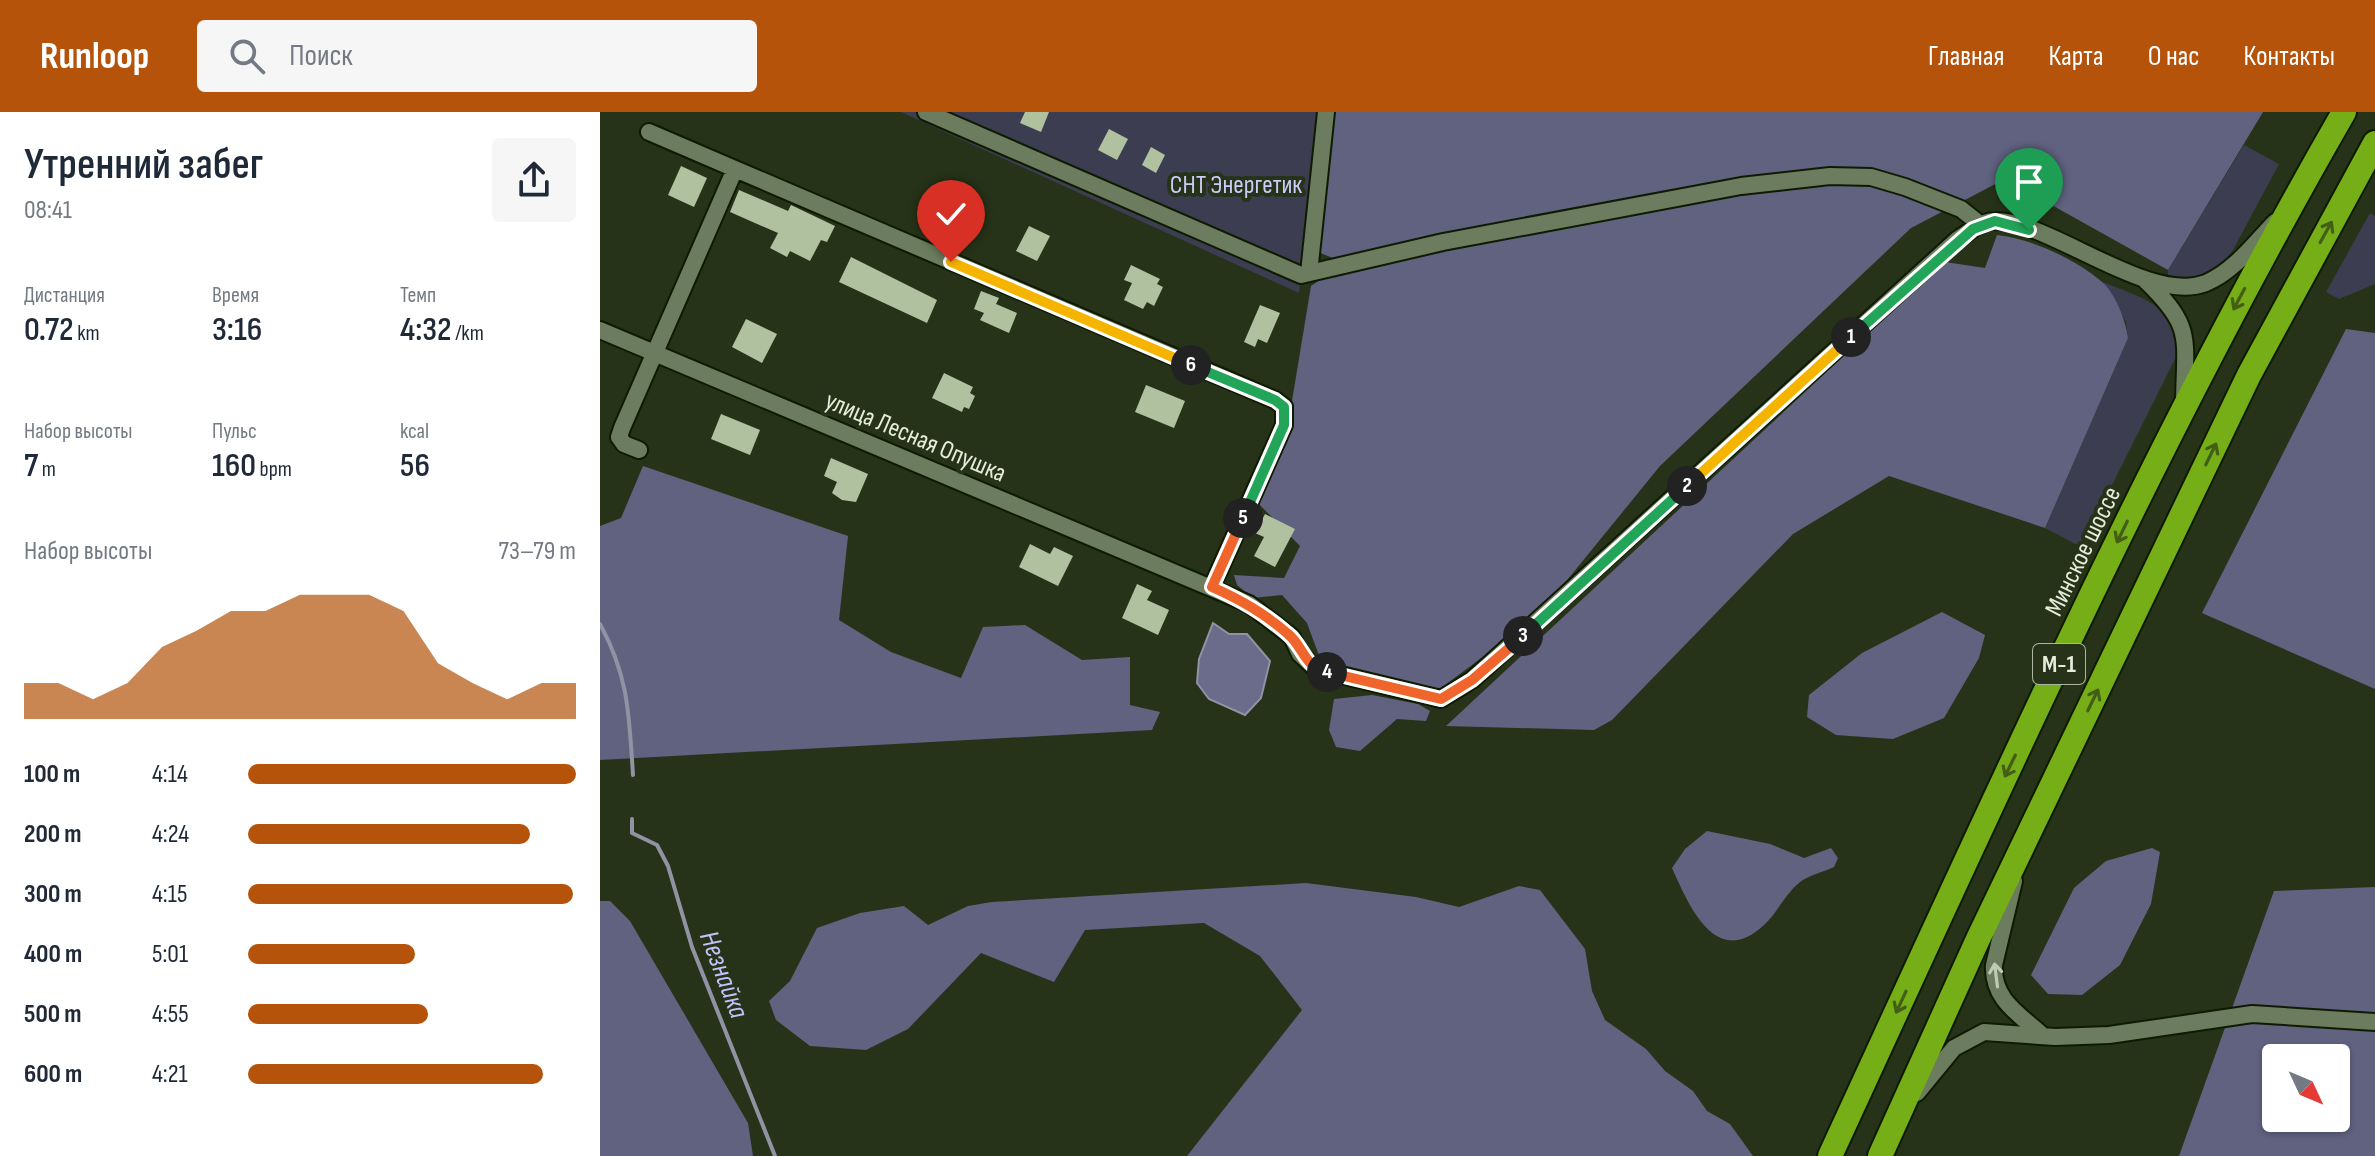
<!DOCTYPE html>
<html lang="ru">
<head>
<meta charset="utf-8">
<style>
  body { margin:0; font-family:"Sofia Sans Condensed",sans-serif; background:#f6f6f7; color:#1f2937; height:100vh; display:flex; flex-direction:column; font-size:30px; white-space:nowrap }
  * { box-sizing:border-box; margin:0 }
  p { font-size:26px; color:#747a83 }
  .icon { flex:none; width:44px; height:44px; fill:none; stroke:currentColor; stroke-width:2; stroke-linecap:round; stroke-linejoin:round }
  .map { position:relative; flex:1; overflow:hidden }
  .panel { display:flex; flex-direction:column; background:#fff; width:600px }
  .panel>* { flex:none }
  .needle { width:52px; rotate:134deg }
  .controls { position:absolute; left:1662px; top:932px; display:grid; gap:16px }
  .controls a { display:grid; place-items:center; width:88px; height:88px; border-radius:8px; background:#fff; box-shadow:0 2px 6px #0004; font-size:40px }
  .pin { position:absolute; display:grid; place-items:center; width:68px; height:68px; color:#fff; margin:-82px -34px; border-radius:50% 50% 50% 0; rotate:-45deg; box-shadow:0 0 8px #0007 }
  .pin .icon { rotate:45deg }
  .km { position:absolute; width:40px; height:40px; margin:-20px; border-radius:50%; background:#222; color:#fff; font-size:22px; line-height:40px; text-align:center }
  .round { display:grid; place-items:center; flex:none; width:84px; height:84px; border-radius:8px; background:#f6f6f7 }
  .summary { display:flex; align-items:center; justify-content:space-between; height:136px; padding:0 24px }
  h1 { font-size:44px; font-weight:600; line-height:60px }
  .metrics { display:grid; grid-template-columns:repeat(3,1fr); gap:12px; height:136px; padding:8px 24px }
  .metrics div { display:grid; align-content:center }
  .metrics b { font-size:34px; font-weight:600 }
  .metrics small { font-size:22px; font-weight:400 }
  .metrics p { font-size:22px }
  .chart { height:224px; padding:16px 24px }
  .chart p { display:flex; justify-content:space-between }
  .chart svg { width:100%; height:144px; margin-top:8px; fill:#b45309; opacity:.7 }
  ul { padding:0 24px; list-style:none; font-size:26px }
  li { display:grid; grid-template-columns:128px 96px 1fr; align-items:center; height:60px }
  li i { height:20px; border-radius:10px; background:#b45309 }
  header { display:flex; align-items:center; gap:48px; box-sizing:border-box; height:112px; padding:0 40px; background:#b45309; color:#fff }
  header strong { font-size:38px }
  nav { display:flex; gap:44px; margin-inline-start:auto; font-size:28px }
  .search { width:560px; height:72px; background:#f6f6f7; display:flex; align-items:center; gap:20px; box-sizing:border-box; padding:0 28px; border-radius:8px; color:#747a83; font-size:30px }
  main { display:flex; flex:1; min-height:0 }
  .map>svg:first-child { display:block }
  .green { fill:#3d3d51 }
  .forest { fill:#616280; fill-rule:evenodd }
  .water { fill:#6b6c8b; stroke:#8f93a3; stroke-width:2 }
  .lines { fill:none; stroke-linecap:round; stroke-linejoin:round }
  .stream { stroke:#8f93a3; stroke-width:4 }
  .building { fill:#b0c1a0 }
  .street-casing { stroke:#0f1a02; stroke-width:20 }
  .highway-casing { stroke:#0f1a02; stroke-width:28 }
  .street { stroke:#6c7c5e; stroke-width:16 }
  .highway { stroke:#75ae16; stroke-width:24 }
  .oneway { stroke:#425e17 }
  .oneway2 { stroke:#c0cbb6 }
  .split-1-casing { stroke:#fff; stroke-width:16 }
  .split-2-casing { stroke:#fff; stroke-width:16 }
  .split-3-casing { stroke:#fff; stroke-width:16 }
  .split-4-casing { stroke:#fff; stroke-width:16 }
  .split-5-casing { stroke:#fff; stroke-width:16 }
  .split-6-casing { stroke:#fff; stroke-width:16 }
  .split-7-casing { stroke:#fff; stroke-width:16 }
  .split-1 { stroke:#22a559; stroke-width:10 }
  .split-2 { stroke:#f5b400; stroke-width:10 }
  .split-3 { stroke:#22a559; stroke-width:10 }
  .split-4 { stroke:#f0652b; stroke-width:10 }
  .split-5 { stroke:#f0652b; stroke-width:10 }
  .split-6 { stroke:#22a559; stroke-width:10 }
  .split-7 { stroke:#f5b400; stroke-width:10 }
  .labels { text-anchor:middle; stroke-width:8; stroke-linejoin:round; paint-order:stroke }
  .shield { fill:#263318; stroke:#abb5a1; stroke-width:2 }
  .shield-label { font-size:24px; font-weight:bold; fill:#e4eddc }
  .park-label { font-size:26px; fill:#cacbf8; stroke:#263318 }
  .street-label { font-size:26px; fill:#e4eddc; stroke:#263318 }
  .water-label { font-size:28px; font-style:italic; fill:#c0c2f9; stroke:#263318 }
</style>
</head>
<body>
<header>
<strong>Runloop</strong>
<div class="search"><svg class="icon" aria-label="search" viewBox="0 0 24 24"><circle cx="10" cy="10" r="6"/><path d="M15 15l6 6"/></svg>Поиск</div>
<nav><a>Главная</a><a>Карта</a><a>О нас</a><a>Контакты</a></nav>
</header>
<main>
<section class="panel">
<div class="summary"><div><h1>Утренний забег</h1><p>08:41</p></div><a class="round"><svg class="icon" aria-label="share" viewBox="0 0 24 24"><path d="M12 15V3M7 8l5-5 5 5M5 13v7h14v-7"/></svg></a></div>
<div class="metrics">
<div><p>Дистанция</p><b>0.72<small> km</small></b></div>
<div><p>Время</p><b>3:16</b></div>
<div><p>Темп</p><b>4:32<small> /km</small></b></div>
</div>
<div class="metrics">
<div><p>Набор высоты</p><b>7<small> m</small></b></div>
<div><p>Пульс</p><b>160<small> bpm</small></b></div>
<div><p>kcal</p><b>56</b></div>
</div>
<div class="chart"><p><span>Набор высоты</span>73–79 m</p>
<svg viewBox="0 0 160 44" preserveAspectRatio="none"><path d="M0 44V33L10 33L20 38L30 33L40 22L50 17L60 11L70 11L80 6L90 6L100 6L110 11L120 27L130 33L140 38L150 33L160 33V44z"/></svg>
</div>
<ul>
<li><b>100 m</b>4:14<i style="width:100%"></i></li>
<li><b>200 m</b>4:24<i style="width:86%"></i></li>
<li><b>300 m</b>4:15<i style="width:99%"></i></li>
<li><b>400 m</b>5:01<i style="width:51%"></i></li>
<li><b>500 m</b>4:55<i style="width:55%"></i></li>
<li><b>600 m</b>4:21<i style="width:90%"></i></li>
</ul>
</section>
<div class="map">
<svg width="1775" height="1044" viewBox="0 0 1775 1044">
  <rect width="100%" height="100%" fill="#263318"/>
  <path class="green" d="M301 0H719L699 181Z
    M1644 33 1679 52 1633 138C1617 160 1595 173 1568 163V158Z
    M1770 101 1775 104V172L1739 187 1726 180Z
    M1503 170C1543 187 1579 192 1576 245L1481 435 1445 416 1528 226 1526 210Z"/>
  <path class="forest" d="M735 0H1663L1568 158 1405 67 1311 116 1060 354 968 467 915 521 841 576H818L721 549 707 511 682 483 653 486 637 473 634 463 684 466 700 434 656 389 687 319 711 174 745 151 718 140Z
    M1397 123C1432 127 1473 146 1501 169 1515 180 1526 209 1528 226L1445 416 1289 364 1193 422 1012 608 994 618 846 614 1345 150 1385 156Z
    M1746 217 1775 221V577L1602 501Z
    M43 354 248 424 239 508 291 540 361 566 383 515 425 513 482 548 530 545V593L560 600 552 618 0 648V414L21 406Z
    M1342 500 1385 523 1379 546 1344 606 1293 627 1236 623 1207 605 1209 583 1262 541Z
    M772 583 818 592 830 599 826 609 797 607 760 639 736 635 729 618 734 587Z
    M1107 719 1170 732 1204 746 1231 736 1238 746 1234 755C1224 760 1209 763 1200 770 1186 781 1177 801 1164 813 1116 858 1089 794 1072 756L1085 737Z
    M1552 736 1560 740 1551 792 1520 853 1482 883 1448 882 1431 863 1474 776 1506 749Z
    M706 771 816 785 859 795 919 774 940 778 985 837 992 879 1005 908 1046 937 1065 959 1093 979 1107 999 1130 1012 1153 1044H587L702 898 660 844 604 811 485 818 454 870 381 841 308 917 266 938 210 934 176 908 169 889 190 869 217 816 260 801 304 794 328 813 368 794 392 790Z
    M1775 775V1044H1579L1674 779ZM1676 946H1736V1006H1676Z
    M0 789H10L30 809 148 1011 153 1044H0Z"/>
  <path class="water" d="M613 511 629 522H647L670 549 661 586 645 603 609 587 597 571 599 547Z"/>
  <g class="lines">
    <path class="stream" d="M0 512C29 565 29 604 33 663
      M32 707V721L57 733 68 754 92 835 175 1044"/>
  </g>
  <path class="building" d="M425 0H449L441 20 420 11Z
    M509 17 528 27 517 48 498 38Z
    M551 35 565 43 556 61 542 53Z
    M81 54 107 66 94 95 68 83Z
    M643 68 656 74 650 87 637 81Z
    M139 78 188 99 191 93 235 114 227 130 221 128 210 149 190 139 187 145 170 136 178 121 130 100Z
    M340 79 374 95 361 121 327 104Z
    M429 114 450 124 437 149 416 139Z
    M251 145 337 188 327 211 239 170Z
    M531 153 560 167 557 172 563 175 554 194 547 190 543 197 524 188 532 171 524 168Z
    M381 179 399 186 396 192 417 201 409 221 380 208 384 201 374 197Z
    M660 193 680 201 667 231 658 227 655 235 644 230Z
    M146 207 177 222 162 251 132 235Z
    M344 261 373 275 370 281 375 284 369 297 364 295 362 300 332 286Z
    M546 273 585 289 574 316 535 300Z
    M121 302 160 318 150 343 111 327Z
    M231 346 268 362 256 390 242 388 232 381 237 370 224 364Z
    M665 402 695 417 675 455 654 444 664 425 655 421Z
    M430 432 450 442 454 435 473 444 458 474 419 455Z
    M537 472 552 479 547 488 569 498 558 523 522 506Z"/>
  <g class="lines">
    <defs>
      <path id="street" d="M326 0 701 163 843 130 1141 74 1230 64 1271 65 1305 75 1361 97 1381 113
        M49 20 135 57
        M709 161 726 0
        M1544 167C1594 215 1585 224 1584 289
        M0 218 649 492 692 525 700 542 716 557 841 587 872 568 1358 127C1366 122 1375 114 1384 111 1433 94 1544 195 1606 171 1634 159 1654 132 1675 110
        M39 338 24 332 19 325 22 316 135 57 675 288 684 295V313L612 475
        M1414 769 1394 853C1392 887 1419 902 1441 922
        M1317 981 1354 936 1384 920 1455 925 1509 923 1652 902 1775 910"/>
      <path id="highway" d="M1230 1044C1393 691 1550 337 1744 0
        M1280 1044 1378 827 1649 263 1775 31"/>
    </defs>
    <use href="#street" class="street-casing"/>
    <use href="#highway" class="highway-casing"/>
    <use href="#street" class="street"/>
    <use href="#highway" class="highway"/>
  </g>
  <defs><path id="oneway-shaft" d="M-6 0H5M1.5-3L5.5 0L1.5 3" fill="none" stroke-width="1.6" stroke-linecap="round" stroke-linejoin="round" transform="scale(2)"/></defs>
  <g class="oneway">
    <use href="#oneway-shaft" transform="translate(1726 120) rotate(-61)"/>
    <use href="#oneway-shaft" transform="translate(1639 187) rotate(118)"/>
    <use href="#oneway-shaft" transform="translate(1611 342) rotate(-64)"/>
    <use href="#oneway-shaft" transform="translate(1522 420) rotate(116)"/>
    <use href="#oneway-shaft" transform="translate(1493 588) rotate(-64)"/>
    <use href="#oneway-shaft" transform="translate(1410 654) rotate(116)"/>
    <use href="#oneway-shaft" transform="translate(1301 890) rotate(115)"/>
  </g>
  <use class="oneway2" href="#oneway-shaft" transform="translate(1396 863) rotate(-97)"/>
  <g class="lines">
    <defs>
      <path id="split-1" d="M1251 225 1373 117 1395 109 1429 118"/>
      <path id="split-2" d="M1087 374 1251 225"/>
      <path id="split-3" d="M923 524 1087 374"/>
      <path id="split-4" d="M727 560 841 587 872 568 923 524"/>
      <path id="split-5" d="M643 406 612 475C641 488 664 501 688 522 704 535 703 554 727 560"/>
      <path id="split-6" d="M591 253 675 288 684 295V313L643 406"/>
      <path id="split-7" d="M351 150 591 253"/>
    </defs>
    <use href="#split-1" class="split-1-casing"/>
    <use href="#split-2" class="split-2-casing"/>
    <use href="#split-3" class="split-3-casing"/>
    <use href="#split-4" class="split-4-casing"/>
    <use href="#split-5" class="split-5-casing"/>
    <use href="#split-6" class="split-6-casing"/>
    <use href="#split-7" class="split-7-casing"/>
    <use href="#split-1" class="split-1"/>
    <use href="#split-2" class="split-2"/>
    <use href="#split-3" class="split-3"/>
    <use href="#split-4" class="split-4"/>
    <use href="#split-5" class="split-5"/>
    <use href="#split-6" class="split-6"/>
    <use href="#split-7" class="split-7"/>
  </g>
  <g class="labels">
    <rect class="shield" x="1433" y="532" width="52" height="40" rx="6"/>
    <g class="shield-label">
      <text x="1459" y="560">М-1</text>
    </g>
    <g class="park-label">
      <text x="636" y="81">СНТ Энергетик</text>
    </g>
    <g class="street-label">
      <text transform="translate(316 324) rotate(23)" y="9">улица Лесная Опушка</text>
      <text transform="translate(1482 439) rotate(-64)" y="9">Минское шоссе</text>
    </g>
    <g class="water-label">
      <text transform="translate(125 862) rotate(69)" y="10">Незнайка</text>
    </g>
  </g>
</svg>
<div class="controls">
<a><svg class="needle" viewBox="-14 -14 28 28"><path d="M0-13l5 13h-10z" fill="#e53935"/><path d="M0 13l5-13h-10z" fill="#747a83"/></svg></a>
</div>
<div class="pin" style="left:1429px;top:118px;background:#1e9e55"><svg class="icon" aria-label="arrive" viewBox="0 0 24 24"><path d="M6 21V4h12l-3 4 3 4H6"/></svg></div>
<div class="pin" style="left:351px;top:150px;background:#d93025"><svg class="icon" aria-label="check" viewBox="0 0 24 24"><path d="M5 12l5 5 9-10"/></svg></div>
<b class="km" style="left:1251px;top:225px">1</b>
<b class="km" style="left:1087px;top:374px">2</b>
<b class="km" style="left:923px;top:524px">3</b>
<b class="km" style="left:727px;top:560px">4</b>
<b class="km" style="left:643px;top:406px">5</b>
<b class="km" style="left:591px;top:253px">6</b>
</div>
</main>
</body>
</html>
